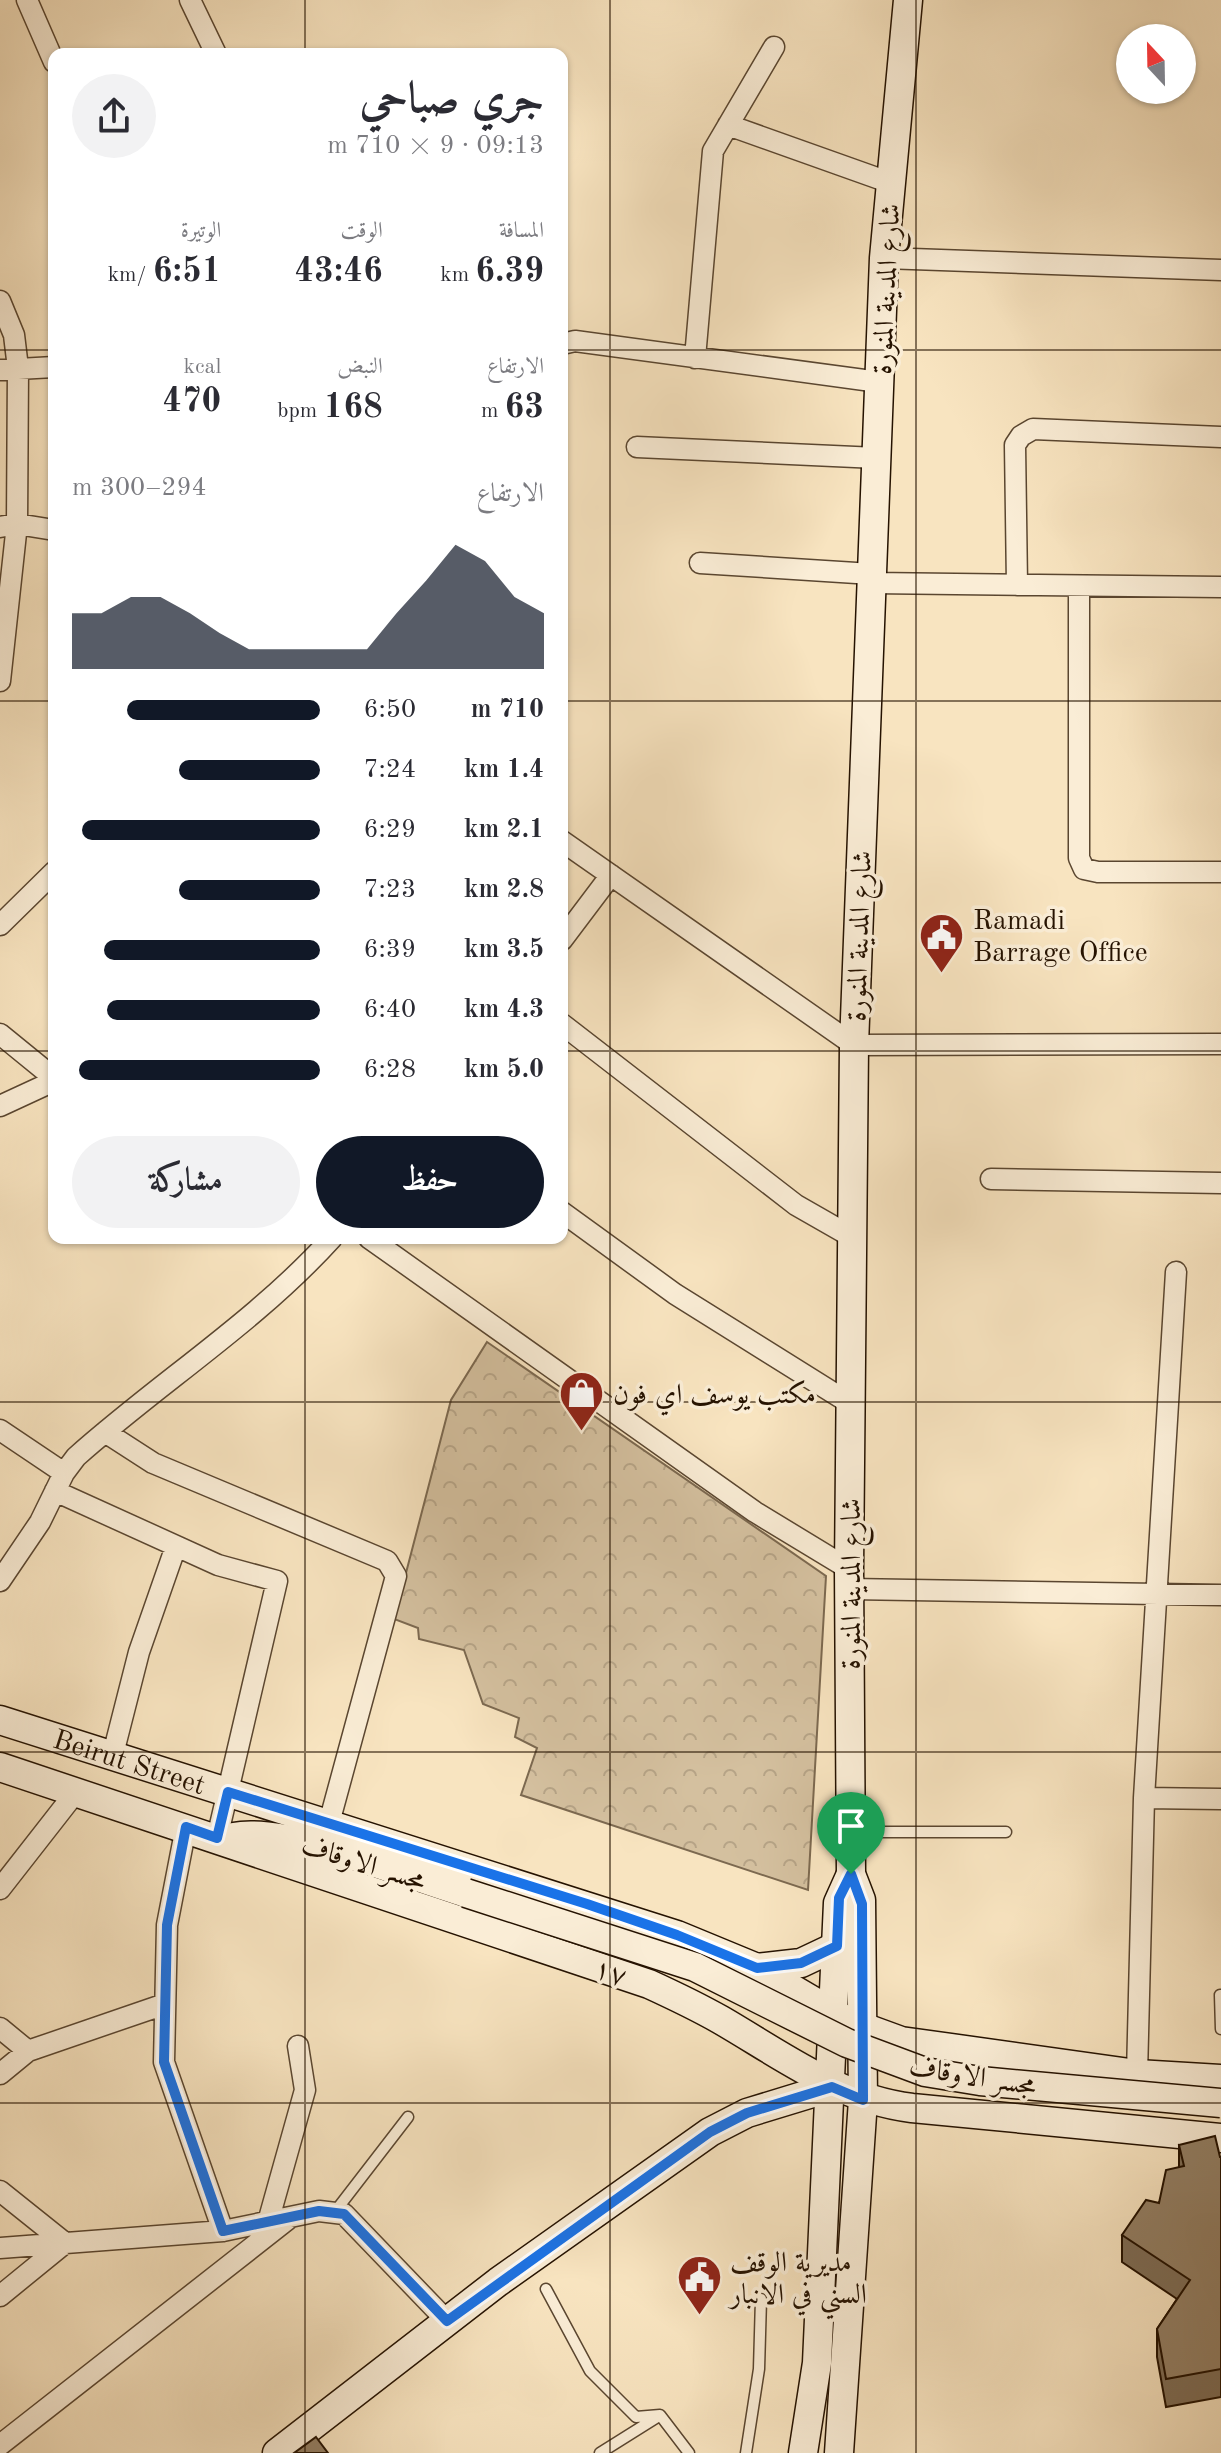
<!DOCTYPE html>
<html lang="ar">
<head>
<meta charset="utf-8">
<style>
  body { margin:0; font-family:"Old Standard TT",Amiri,serif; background:#f2f2f3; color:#2b2b33; direction:rtl; height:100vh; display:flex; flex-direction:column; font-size:30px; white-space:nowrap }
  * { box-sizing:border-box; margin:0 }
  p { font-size:26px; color:#7c7c81 }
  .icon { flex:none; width:44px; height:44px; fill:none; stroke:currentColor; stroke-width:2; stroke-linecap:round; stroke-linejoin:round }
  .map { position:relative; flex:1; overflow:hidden; direction:ltr }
  .sheet { position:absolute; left:48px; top:48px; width:520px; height:1196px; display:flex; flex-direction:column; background:#fff; border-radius:16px; box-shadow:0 2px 6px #0004; direction:rtl }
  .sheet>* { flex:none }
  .needle { width:52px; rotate:338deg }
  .tools { position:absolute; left:1116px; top:24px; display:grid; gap:16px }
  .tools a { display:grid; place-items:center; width:80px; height:80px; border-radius:50%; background:#fff; box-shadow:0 2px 6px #0004; font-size:40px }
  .pin { position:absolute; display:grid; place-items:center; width:68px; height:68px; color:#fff; margin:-82px -34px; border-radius:50% 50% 50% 0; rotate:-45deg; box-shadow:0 0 8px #0007 }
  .pin .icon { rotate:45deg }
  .round { display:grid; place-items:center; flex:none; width:84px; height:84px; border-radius:42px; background:#f2f2f3 }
  .head { display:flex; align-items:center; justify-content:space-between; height:136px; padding:0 24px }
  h1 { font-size:44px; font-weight:700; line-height:60px }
  .figures { display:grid; grid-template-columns:repeat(3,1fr); gap:12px; height:136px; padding:8px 24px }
  .figures div { display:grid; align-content:center }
  .figures b { font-size:34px; font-weight:700 }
  .figures small { font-size:22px; font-weight:400 }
  .figures p { font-size:22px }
  .chart { height:224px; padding:16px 24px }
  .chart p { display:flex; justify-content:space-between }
  .chart svg { width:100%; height:144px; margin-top:8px; fill:#111827; opacity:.7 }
  .cta { display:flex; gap:16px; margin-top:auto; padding:16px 24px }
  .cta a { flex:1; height:92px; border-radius:48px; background:#111827; color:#fff; font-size:32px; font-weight:700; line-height:92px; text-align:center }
  .cta a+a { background:#f2f2f3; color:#2b2b33 }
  ul { padding:0 24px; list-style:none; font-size:26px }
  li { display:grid; grid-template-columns:128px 96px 1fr; align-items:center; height:60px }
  li i { height:20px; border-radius:10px; background:#111827 }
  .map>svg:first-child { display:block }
  .park { fill:url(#park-crowns); stroke:#7c6950; stroke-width:2 }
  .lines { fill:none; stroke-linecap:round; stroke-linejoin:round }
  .lane-casing { stroke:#5a4630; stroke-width:13 }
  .street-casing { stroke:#5a4630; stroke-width:23 }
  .secondary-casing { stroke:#251200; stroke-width:31 }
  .lane { stroke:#faedd6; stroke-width:10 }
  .street { stroke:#faedd6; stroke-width:20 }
  .secondary { stroke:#faedd6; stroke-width:28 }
  .secondary-bridge-casing { stroke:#251200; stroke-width:31; stroke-linecap:butt }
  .secondary-bridge { stroke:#faedd6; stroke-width:28 }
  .wall { fill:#7e6d56; stroke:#251200; stroke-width:2 }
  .building { fill:#937f64; stroke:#251200; stroke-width:2 }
  .route-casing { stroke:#fff; stroke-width:16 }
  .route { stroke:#1a73e8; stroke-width:10 }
  .grid { fill:none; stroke:#251200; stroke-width:2; stroke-opacity:0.55 }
  .labels { text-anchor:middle; stroke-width:7; stroke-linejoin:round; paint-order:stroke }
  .street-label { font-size:28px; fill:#251200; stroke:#faedd6 }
  .poi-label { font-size:28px; fill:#251200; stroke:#faedd6; text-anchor:start }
</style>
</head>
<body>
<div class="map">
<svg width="1221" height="2453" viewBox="0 0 1221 2453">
  <defs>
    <pattern id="park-crowns" width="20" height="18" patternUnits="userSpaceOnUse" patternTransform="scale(2)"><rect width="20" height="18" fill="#d4c09f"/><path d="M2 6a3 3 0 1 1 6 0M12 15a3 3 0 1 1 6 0" fill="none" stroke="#b6a487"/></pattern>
  </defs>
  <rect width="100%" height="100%" fill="#f8e4c0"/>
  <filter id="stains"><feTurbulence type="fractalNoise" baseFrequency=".0025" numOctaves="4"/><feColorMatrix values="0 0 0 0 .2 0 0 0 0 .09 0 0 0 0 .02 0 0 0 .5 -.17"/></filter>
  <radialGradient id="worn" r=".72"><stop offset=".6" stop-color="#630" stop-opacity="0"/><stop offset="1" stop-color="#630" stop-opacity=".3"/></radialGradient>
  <path class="park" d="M487 1342 826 1576 808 1890 521 1795 537 1748 515 1737 519 1718 483 1704 464 1650 419 1639 418 1628 394 1619 451 1400Z"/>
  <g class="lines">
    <defs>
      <path id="lane" d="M853 1832H1006
        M1220 1995 1221 2029
        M334 2213 408 2117
        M546 2289 590 2371 636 2417 660 2415 689 2453
        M600 2453 659 2416
        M746 2453 759 2369 761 2299"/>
      <path id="street" d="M27 0 54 62
        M190 0 216 54
        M728 125 891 183
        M884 258 1221 270
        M0 301 14 335 18 368 17 524 0 681
        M562 344 575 341 879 382
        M695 358 713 151 774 47
        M0 370 54 367
        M637 447 877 458
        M0 527 17 524 54 530
        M700 563 872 574
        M872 583 1221 587
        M1017 585 1015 445 1021 436 1033 429 1221 437
        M1079 586V858L1084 869 1098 872H1221
        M562 841 854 1045 1221 1044
        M0 925 54 872
        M562 940 611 875
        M562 1024 796 1205 852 1237
        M0 1034 54 1078
        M0 1106 54 1081
        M991 1179 1221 1183
        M562 1212 675 1294 851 1404
        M369 1238 755 1512 849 1569
        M0 1430 64 1473
        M105 1432 153 1463 387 1561 396 1576 329 1823
        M55 1491 218 1565 277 1581 217 1838
        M0 1581 40 1522 64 1473 76 1457C160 1382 256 1322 332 1238
        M850 1589 1221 1595
        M113 1754 139 1652 176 1546
        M1144 1798 1221 1799
        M186 1827 167 1925 164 2062 223 2231
        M0 1889 75 1793
        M0 2028 28 2051
        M0 2074 28 2051 165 2004
        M1137 2074 1144 1798 1176 1272
        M0 2191 65 2243 0 2296
        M268 2222 305 2090 298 2046
        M0 2248 223 2231 319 2211 344 2214 447 2321
        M0 2445 287 2220"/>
      <g id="secondary">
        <path id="s1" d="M0 1720 677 1935 757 1968 849 2022 901 2041 1137 2074 1221 2079"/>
        <path d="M0 1767 649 1984C673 1995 698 2007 721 2020 783 2056 839 2099 912 2108L1221 2138"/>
        <path d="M234 1837C286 1826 410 1876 466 1893"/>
        <path d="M757 1968 801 1963 837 1946"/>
        <path d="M277 2453 498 2282 710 2132 747 2113 832 2087"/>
        <path d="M803 2453 817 2363 838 1903 851 1874"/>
        <path d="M839 2453 863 2100 861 1900 851 1874 849 1569 854 1045 884 258 908 0"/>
      </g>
    </defs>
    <use href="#lane" class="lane-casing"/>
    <use href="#street" class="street-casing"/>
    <use href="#secondary" class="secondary-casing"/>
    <use href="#lane" class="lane"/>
    <use href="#street" class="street"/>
    <use href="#secondary" class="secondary"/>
    <defs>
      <path id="secondary-bridge" d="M466 1893 695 1967 847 2043 925 2072 980 2081 1221 2103"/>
    </defs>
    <use href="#secondary-bridge" class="secondary-bridge-casing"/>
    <use href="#secondary-bridge" class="secondary-bridge"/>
  </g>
  <path class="wall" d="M1179 2145 1221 2157V2397L1166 2407 1157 2357V2329L1177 2299 1122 2262V2235L1159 2203 1179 2167Z"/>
  <path class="building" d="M1215 2136 1220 2157H1221V2369L1166 2379 1157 2329 1190 2280 1122 2235 1146 2200 1159 2203 1166 2170 1184 2166 1179 2145Z
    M316 2437 328 2453H294Z"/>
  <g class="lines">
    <defs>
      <path id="route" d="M228 1792 587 1904 677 1935 757 1968 801 1963 837 1946 839 1898 851 1874 862 1904 863 2100 832 2087 747 2113 710 2132 447 2321 344 2214 319 2211 223 2231 164 2062 167 1925 186 1827 217 1838Z"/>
    </defs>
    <use href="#route" class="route-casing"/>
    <use href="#route" class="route"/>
  </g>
  <path class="grid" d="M305 0V54M610 0V2453M916 0V2453M0 350H54M562 350H1221M0 701H54M562 701H1221M0 1051H54M562 1051H1221M305 1238V2453M0 1402H1221M0 1752H1221M0 2103H1221"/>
  <defs>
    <symbol id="civic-pin" viewBox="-11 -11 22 30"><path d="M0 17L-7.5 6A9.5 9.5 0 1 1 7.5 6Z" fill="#8f2418" stroke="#faedd6"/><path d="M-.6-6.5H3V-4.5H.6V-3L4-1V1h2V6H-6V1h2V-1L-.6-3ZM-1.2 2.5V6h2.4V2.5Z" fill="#fff"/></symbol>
    <symbol id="shop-pin" viewBox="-11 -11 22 30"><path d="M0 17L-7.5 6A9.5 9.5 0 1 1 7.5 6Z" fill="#8f2418" stroke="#faedd6"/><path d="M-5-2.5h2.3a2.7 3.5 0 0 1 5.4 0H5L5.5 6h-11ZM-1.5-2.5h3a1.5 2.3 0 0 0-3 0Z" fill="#fff"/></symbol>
  </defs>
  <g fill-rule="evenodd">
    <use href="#civic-pin" x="916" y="910" width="51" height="69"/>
    <use href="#shop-pin" x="556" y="1368" width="51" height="69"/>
    <use href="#civic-pin" x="674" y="2252" width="51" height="69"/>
  </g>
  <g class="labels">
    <g class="street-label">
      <text transform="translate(885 289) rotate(-87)" y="10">شارع المدينة المنورة</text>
      <text transform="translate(858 936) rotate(-88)" y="10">شارع المدينة المنورة</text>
      <text transform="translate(850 1584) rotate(-90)" y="10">شارع المدينة المنورة</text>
      <text dy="10" stroke="none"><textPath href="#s1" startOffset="136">Beirut Street</textPath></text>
      <text transform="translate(364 1862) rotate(17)" y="10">مجسر الاوقاف</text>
      <text transform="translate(611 1971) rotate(19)" y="10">١٧</text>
      <text transform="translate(973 2075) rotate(9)" y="10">مجسر الاوقاف</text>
    </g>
    <g class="poi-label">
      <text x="973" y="929">Ramadi<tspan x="973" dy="32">Barrage Office</tspan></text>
      <text x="613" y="1403">مكتب يوسف اي فون</text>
      <text x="730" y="2271">مديرية الوقف<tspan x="730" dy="32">السني في الانبار</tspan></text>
    </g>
  </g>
  <rect width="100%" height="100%" filter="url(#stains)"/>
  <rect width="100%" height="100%" fill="url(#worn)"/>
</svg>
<div class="tools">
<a><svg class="needle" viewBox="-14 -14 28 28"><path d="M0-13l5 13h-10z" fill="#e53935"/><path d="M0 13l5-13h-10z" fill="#7c7c81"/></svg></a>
</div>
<div class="pin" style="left:851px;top:1874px;background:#1e9e55"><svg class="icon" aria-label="arrive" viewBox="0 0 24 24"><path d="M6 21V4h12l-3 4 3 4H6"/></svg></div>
<section class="sheet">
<div class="head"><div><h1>جري صباحي</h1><p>09:13 · 9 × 710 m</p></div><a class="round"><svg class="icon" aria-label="share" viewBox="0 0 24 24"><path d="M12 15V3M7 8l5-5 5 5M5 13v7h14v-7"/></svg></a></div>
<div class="figures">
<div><p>المسافة</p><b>6.39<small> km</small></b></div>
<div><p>الوقت</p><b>43:46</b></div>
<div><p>الوتيرة</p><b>6:51<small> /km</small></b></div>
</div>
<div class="figures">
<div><p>الارتفاع</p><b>63<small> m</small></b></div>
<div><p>النبض</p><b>168<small> bpm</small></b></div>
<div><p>kcal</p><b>470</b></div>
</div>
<div class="chart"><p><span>الارتفاع</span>294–300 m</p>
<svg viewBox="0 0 160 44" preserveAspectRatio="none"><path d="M0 44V27L10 27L20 22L30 22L40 27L50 33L60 38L70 38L80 38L90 38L100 38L110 27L120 17L130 6L140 11L150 22L160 27V44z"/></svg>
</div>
<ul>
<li><b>710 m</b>6:50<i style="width:78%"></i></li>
<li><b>1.4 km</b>7:24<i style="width:57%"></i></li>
<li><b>2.1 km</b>6:29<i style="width:96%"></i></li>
<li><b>2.8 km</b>7:23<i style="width:57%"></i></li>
<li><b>3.5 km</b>6:39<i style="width:87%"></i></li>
<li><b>4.3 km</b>6:40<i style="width:86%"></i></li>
<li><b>5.0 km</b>6:28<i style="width:97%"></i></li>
</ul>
<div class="cta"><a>حفظ</a><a>مشاركة</a></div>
</section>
</div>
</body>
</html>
